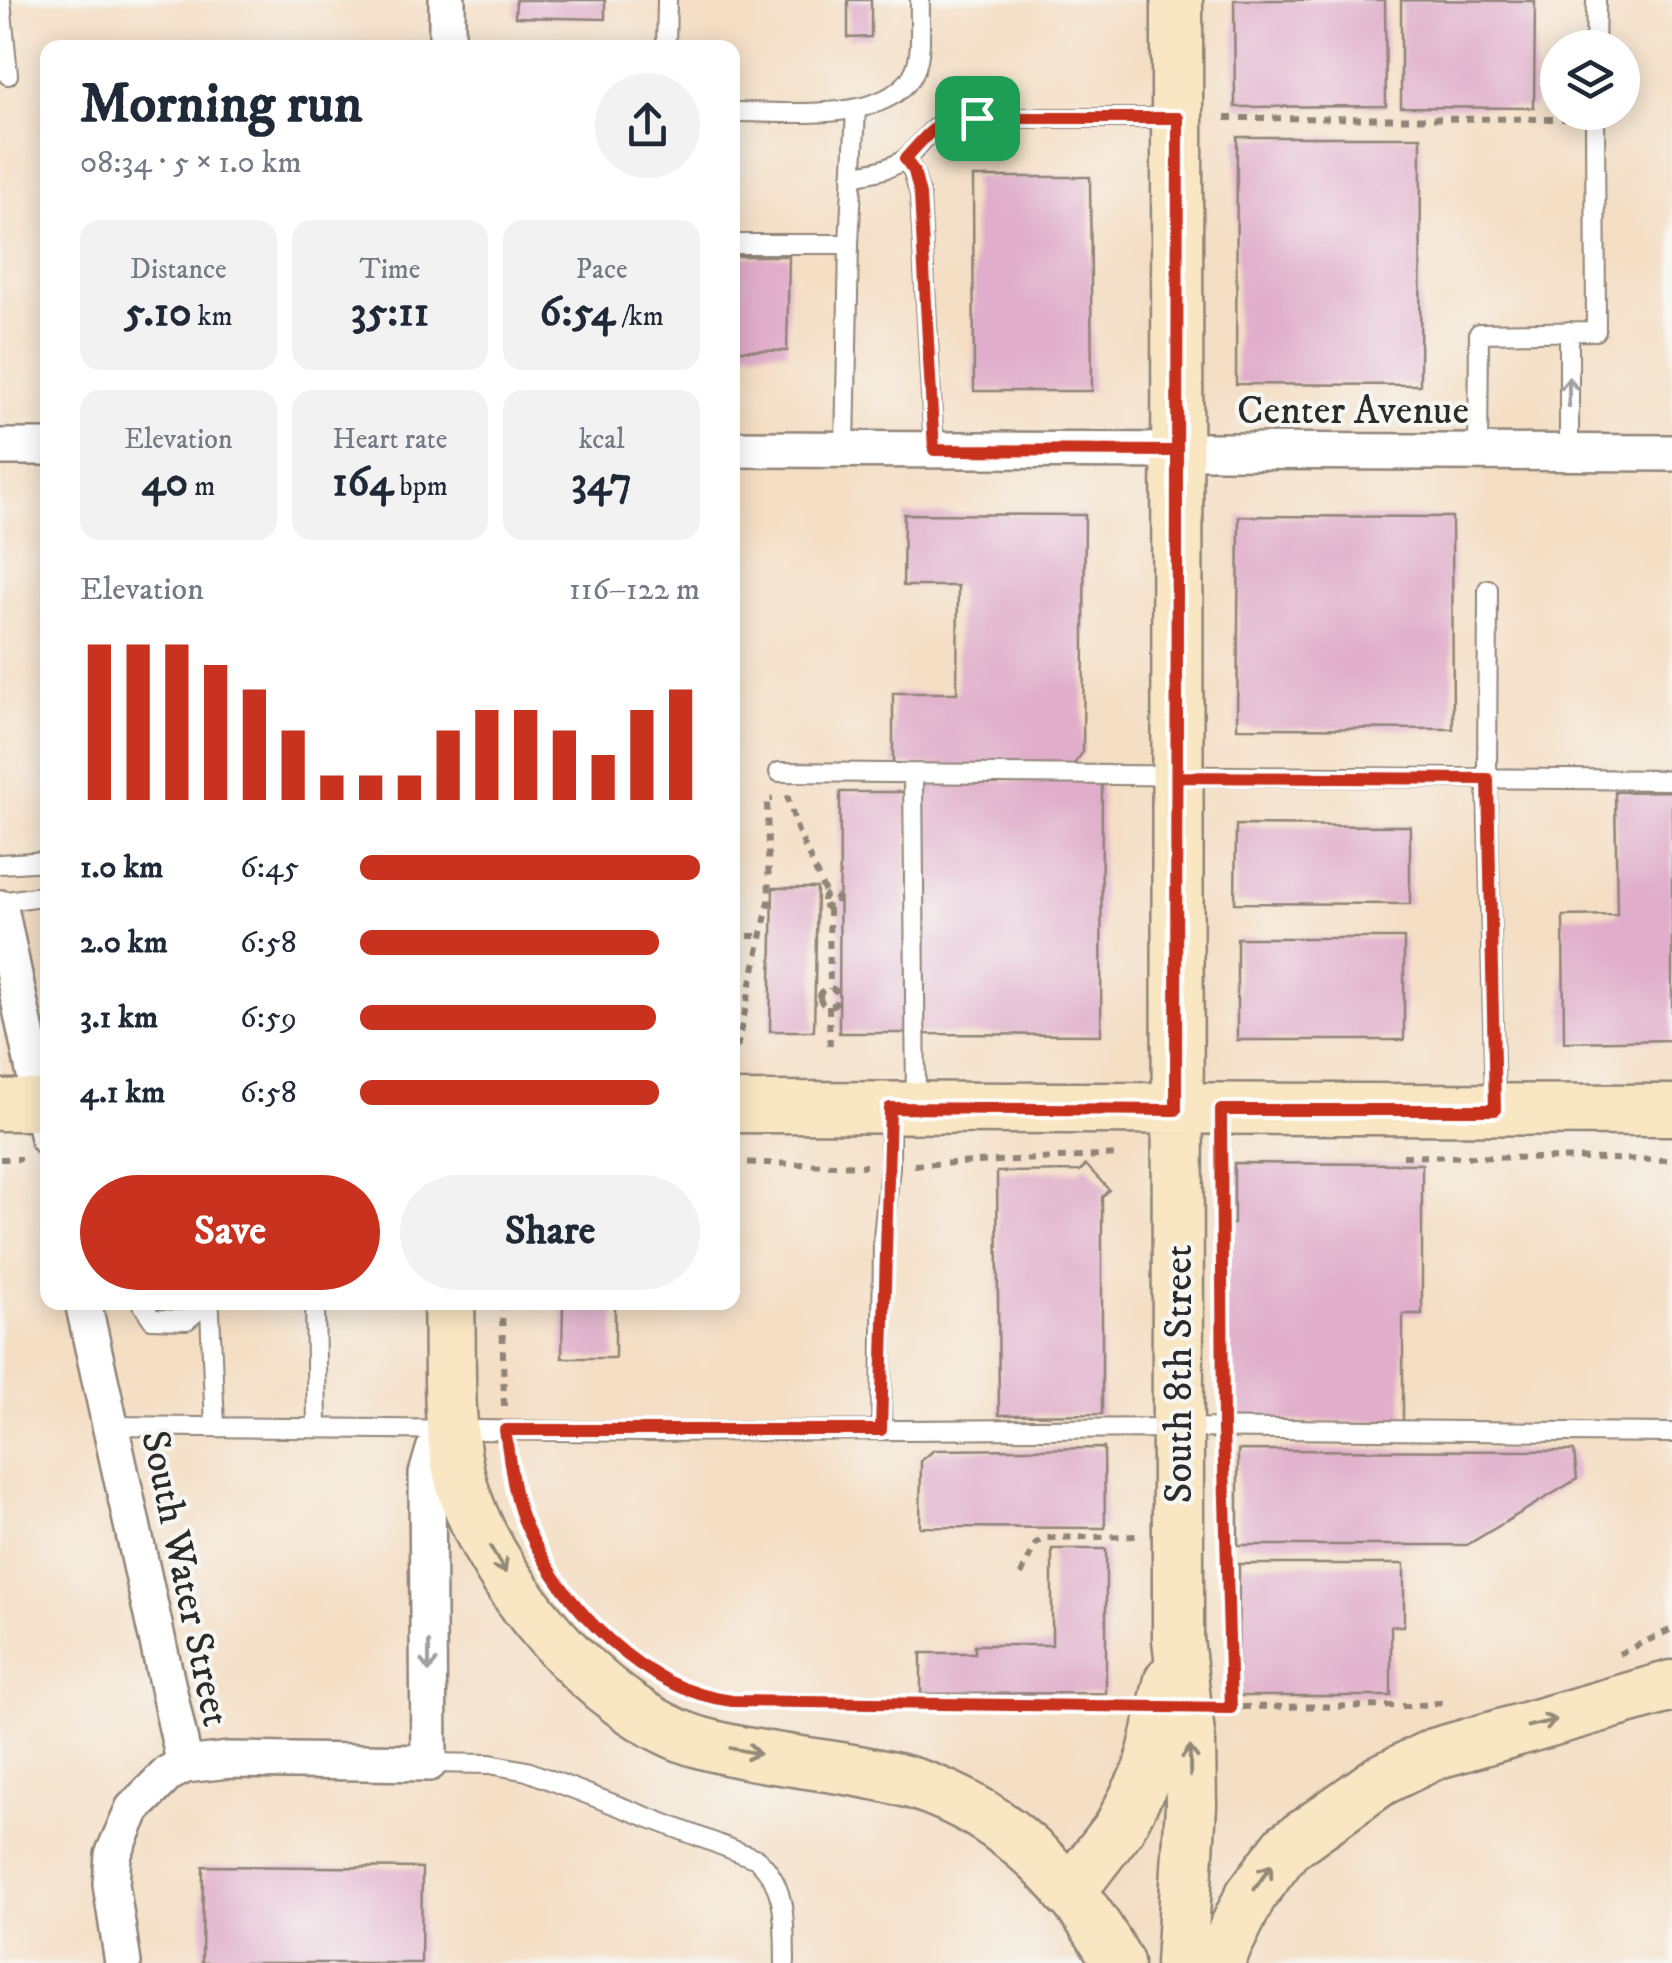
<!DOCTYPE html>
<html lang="en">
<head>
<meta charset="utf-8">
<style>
  body { margin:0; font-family:"IM FELL DW Pica",serif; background:#f2f2f3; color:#1f2937; height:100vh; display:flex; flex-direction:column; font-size:38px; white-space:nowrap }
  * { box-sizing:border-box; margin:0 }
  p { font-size:32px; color:#747a83 }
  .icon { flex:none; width:55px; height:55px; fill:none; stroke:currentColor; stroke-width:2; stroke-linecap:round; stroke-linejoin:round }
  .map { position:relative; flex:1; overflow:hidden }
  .drawer { position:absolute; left:40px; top:40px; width:700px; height:1270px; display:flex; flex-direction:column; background:#fff; border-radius:20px; box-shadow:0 5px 25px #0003 }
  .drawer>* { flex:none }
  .controls { position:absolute; left:1540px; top:30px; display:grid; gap:20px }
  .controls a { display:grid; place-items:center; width:100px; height:100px; border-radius:50%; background:#fff; box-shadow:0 5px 25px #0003; font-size:50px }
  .pin { position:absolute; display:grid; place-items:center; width:85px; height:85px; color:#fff; margin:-42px; border-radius:20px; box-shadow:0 5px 15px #0006 }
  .round { display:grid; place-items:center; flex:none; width:105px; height:105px; border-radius:52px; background:#f2f2f3 }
  .head { display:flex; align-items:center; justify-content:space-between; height:170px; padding:0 40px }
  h1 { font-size:55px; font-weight:700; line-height:75px }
  .stats { display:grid; grid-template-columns:repeat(3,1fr); gap:15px; height:170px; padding:10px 40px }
  .stats div { display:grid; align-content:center; border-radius:20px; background:#f2f2f3; text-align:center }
  .stats b { font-size:42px; font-weight:700 }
  .stats small { font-size:28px; font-weight:400 }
  .stats p { font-size:28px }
  .chart { height:280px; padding:20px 40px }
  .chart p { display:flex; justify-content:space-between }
  .chart svg { width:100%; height:180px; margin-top:10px; stroke:#c8321e; stroke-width:6 }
  .cta { display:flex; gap:20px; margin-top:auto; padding:20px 40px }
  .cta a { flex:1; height:115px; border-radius:60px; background:#c8321e; color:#fff; font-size:40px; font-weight:700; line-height:115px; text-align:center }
  .cta a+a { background:#f2f2f3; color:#1f2937 }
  ul { padding:0 40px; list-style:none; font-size:32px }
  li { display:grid; grid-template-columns:160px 120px 1fr; align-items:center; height:75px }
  li i { height:25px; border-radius:12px; background:#c8321e }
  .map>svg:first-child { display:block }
  .building { fill:#e0aeca }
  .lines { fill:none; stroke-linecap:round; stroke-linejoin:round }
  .lane-casing { stroke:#908478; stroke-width:22 }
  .street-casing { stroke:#908478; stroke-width:40 }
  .secondary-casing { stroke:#908478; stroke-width:55 }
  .path { stroke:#908478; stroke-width:6; stroke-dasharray:8 8; stroke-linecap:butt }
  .lane { stroke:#fff; stroke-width:18 }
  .street { stroke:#fff; stroke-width:35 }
  .secondary { stroke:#f9e7c3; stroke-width:50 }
  .oneway { stroke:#a0a0a0 }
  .oneway2 { stroke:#928977 }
  .route-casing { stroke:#fff; stroke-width:20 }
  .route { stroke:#c8321e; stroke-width:12 }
  .labels { text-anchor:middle; stroke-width:8; stroke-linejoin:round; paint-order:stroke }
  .street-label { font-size:40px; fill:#2b2b2b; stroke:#f6f6f2 }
</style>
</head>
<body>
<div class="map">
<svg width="1672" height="1963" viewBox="0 0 1672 1963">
  <rect width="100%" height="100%" fill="#f6f6f2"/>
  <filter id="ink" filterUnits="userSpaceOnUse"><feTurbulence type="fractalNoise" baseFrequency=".01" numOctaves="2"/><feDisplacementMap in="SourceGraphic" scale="20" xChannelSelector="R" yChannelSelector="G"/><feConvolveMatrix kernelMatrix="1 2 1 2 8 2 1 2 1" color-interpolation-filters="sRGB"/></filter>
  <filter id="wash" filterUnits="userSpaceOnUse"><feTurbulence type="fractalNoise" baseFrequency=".0048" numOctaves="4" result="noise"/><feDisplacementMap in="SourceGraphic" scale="40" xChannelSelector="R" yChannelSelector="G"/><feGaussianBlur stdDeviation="2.25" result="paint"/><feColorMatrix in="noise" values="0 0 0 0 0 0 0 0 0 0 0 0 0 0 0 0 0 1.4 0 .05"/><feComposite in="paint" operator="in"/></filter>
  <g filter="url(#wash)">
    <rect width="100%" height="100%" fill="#f4dec4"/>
    <g id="blocks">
      <path class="building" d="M516 0H605V19L515 17Z
        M848 0H871V37L848 38Z
        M1234 0H1385L1386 106 1235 107Z
        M1401 0 1535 1 1534 108 1401 107Z
        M1237 137H1421L1420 385 1236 384Z
        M973 177H1090L1092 391H974Z
        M732 256H789L787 351 732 350Z
        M904 514 1085 515 1083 752 1072 767 893 765V693H957L958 586H903Z
        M1239 516 1452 517 1453 729 1237 728Z
        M920 780 1102 781 1101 1035 919 1034Z
        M1672 791V1040L1564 1042 1563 916 1617 915 1615 792Z
        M840 792H908L907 1033H839Z
        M1236 825 1410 826V904L1235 903Z
        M773 888H817L814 1031H770Z
        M1237 938H1404V1040H1237Z
        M1234 1163 1422 1164V1314H1403V1422L1225 1421V1224H1234Z
        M1086 1165 1109 1190 1102 1197V1414L999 1415 997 1172 1080 1171Z
        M563 1302H615V1358H562Z
        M1104 1448 1105 1528 920 1527 921 1461 934 1450Z
        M1238 1450 1574 1451 1577 1479 1467 1545H1238Z
        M1052 1549H1106V1693L921 1694V1653H975V1645H1052Z
        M1239 1564H1404V1626H1391V1696H1238Z
        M203 1866 422 1868 421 1963H202Z"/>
    </g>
  </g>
  <g filter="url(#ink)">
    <use href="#blocks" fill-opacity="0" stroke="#908478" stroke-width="2.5"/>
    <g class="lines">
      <defs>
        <path id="lane" d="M1 0 8 75
          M666 48 667 0
          M1595 48 1596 0
          M732 112C782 111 891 126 915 70 923 51 919 21 920 0
          M905 159 913 171 920 195 934 450
          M852 176C870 172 891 170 906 158 924 143 931 123 956 118H1172
          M732 244H849
          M845 449 849 244 856 110
          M1478 452 1479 333 1596 331 1595 112
          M1569 452V331
          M1488 589 1487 779 1495 1104
          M779 772 1672 780
          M913 774 916 1103
          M0 864 48 861
          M0 902 48 895
          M141 1302 152 1319 187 1320 203 1306
          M198 1302 210 1311 215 1426
          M315 1302 317 1427
          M111 1426 650 1432 1177 1428 1672 1433
          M881 1430 883 1238 890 1166V1111
          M429 1763 490 1764 527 1771 757 1859C788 1887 784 1925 785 1963"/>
        <path id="street" d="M447 48V0
          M0 447H48
          M732 449 1672 453
          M0 908 48 1138
          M83 1302 185 1765
          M123 1963 111 1884 113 1855 133 1809 169 1773 185 1765 229 1760 429 1763 427 1474 434 1450 453 1428"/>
        <path id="secondary" d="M1177 0 1178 1639 1190 1743 1191 1806 1181 1963
          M0 1105H48
          M732 1107 1672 1110
          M449 1302C451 1357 447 1416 458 1469 479 1573 599 1715 702 1743 766 1761 833 1763 897 1779 995 1803 1071 1877 1118 1963
          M1069 1893 1119 1828 1149 1770 1170 1680
          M1218 1963 1251 1895 1287 1847 1381 1780 1434 1754 1672 1686"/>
      </defs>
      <use href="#lane" class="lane-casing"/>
      <use href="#street" class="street-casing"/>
      <use href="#secondary" class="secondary-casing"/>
      <path class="path" d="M1225 118 1573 119
        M785 799 788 798 797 829 826 895
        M823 901a7 7 0 1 1 14 0a7 7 0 1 1-14 0Z
        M829 908 830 989
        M732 936H764
        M820 997a9 9 0 1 1 18 0a9 9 0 1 1-18 0Z
        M829 1006 830 1051
        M737 1048 769 901 767 799H773
        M1403 1156 1672 1160
        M0 1159H21
        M732 1162 866 1166
        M914 1165 1121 1155
        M502 1302 504 1407
        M509 1454 523 1515
        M1224 1469 1230 1687
        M1021 1575 1036 1543 1046 1538 1136 1536
        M1619 1654 1672 1629
        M716 1699 1123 1706
        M1226 1707 1412 1706 1448 1702"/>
      <use href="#lane" class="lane"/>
      <use href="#street" class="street"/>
      <use href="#secondary" class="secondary"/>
    </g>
    <defs><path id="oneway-shaft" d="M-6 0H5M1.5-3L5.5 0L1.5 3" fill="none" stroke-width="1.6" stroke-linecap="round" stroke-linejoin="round" transform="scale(2.5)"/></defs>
    <g class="oneway">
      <use href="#oneway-shaft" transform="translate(1569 392) rotate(-90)"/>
      <use href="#oneway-shaft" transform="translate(429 1657) rotate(90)"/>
    </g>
    <g class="oneway2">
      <use href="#oneway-shaft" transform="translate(498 1560) rotate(60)"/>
      <use href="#oneway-shaft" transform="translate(1542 1723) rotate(-13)"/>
      <use href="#oneway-shaft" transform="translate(745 1751) rotate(11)"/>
      <use href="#oneway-shaft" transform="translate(1190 1761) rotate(-91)"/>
      <use href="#oneway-shaft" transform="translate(1263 1877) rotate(-55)"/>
    </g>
  </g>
  <g class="lines" filter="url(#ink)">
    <defs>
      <path id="route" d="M977 118H1178C1177 448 1176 780 1176 1110L890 1108 881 1430H505C510 1462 513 1498 527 1528 564 1607 641 1690 732 1701L1231 1708 1223 1429 1221 1110H1495L1488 779 1177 777V451L934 450 920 195 914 171 905 159C931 131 936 118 977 118"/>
    </defs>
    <use href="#route" class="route-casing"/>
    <use href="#route" class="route"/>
  </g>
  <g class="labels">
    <g class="street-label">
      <text x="1353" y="423">Center Avenue</text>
      <text transform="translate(1177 1374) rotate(-90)" y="14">South 8th Street</text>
      <text transform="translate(187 1578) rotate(78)" y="14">South Water Street</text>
    </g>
  </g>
</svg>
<div class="controls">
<a><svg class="icon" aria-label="layers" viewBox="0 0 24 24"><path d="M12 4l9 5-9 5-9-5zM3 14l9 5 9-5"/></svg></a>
</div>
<div class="pin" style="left:977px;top:118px;background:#1e9e55"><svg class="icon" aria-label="arrive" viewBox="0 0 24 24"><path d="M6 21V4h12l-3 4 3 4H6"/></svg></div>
<section class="drawer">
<div class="head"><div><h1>Morning run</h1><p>08:34 · 5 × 1.0 km</p></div><a class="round"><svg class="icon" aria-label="share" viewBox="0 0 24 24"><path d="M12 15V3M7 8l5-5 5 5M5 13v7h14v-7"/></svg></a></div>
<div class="stats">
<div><p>Distance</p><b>5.10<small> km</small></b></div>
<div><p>Time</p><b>35:11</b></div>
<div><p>Pace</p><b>6:54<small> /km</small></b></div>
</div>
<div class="stats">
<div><p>Elevation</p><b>40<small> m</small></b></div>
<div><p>Heart rate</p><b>164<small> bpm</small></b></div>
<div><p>kcal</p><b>347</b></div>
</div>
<div class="chart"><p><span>Elevation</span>116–122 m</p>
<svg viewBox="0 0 160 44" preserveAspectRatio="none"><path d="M5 44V6M15 44V6M25 44V6M35 44V11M45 44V17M55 44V27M65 44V38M75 44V38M85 44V38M95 44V27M105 44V22M115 44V22M125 44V27M135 44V33M145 44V22M155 44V17"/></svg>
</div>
<ul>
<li><b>1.0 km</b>6:45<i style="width:100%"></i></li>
<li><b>2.0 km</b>6:58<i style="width:88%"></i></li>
<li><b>3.1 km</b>6:59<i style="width:87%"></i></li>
<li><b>4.1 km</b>6:58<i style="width:88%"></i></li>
</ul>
<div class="cta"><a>Save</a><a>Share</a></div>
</section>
</div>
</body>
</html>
